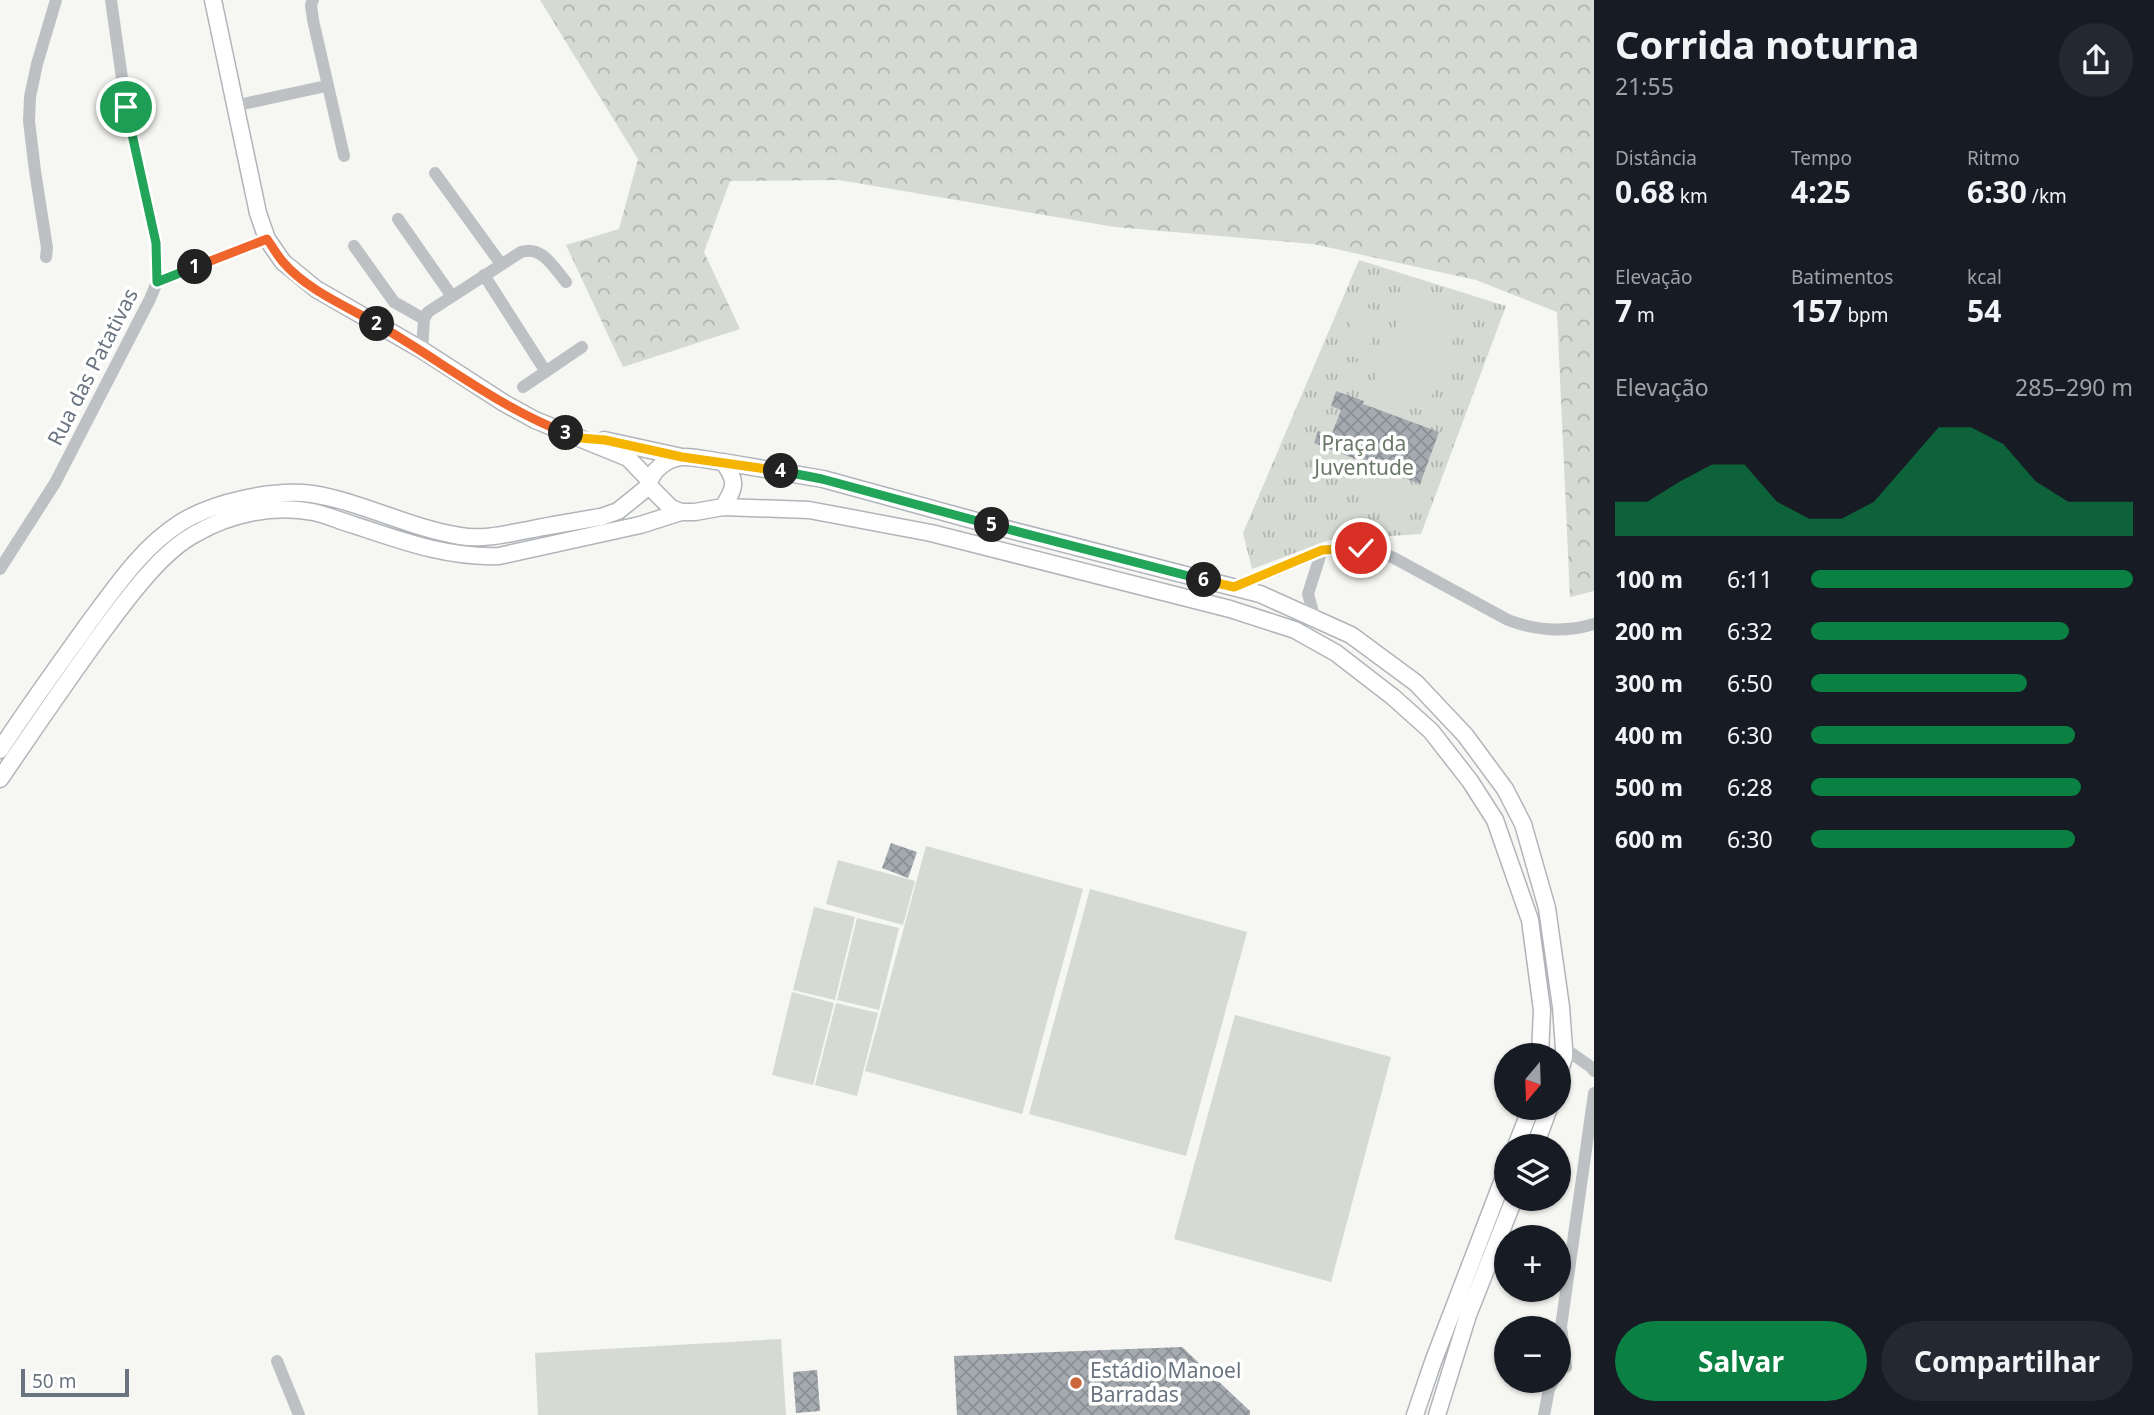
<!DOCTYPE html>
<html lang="pt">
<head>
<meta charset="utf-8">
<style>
  body { margin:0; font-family:"Noto Sans",sans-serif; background:#242831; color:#f1f3f6; height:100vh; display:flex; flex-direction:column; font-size:26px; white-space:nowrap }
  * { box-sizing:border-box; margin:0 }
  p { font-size:23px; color:#9ea1a6 }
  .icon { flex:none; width:38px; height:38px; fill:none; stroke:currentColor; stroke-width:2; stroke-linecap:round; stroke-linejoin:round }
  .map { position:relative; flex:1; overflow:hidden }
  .drawer { display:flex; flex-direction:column; background:#171b24; width:560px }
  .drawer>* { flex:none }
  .needle { width:46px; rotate:199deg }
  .buttons { position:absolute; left:1494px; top:1043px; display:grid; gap:14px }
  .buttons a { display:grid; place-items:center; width:77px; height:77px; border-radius:50%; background:#171b24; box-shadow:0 2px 5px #0004; font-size:35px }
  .scale { position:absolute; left:21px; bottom:18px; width:108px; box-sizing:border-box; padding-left:7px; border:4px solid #697480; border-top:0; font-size:19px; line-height:24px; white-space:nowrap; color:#697480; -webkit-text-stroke:5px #fff; paint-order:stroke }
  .pin { position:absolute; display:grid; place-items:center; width:60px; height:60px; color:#fff; margin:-30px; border:4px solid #fff; border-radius:50%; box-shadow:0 2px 7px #0007 }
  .km { position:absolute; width:35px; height:35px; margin:-18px; border-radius:50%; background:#222; color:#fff; font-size:19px; line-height:35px; text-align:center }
  .round { display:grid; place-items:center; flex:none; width:74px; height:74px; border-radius:37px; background:#242831 }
  .overview { display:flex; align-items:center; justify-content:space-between; height:119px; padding:0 21px }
  h1 { font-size:38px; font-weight:700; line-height:52px }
  .stats { display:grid; grid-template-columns:repeat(3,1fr); gap:10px; height:119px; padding:7px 21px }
  .stats div { display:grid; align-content:center }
  .stats b { font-size:30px; font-weight:700 }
  .stats small { font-size:19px; font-weight:400 }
  .stats p { font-size:19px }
  .chart { height:196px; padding:14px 21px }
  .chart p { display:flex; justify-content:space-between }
  .chart svg { width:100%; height:126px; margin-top:7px; fill:#0b8043; opacity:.7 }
  .cta { display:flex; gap:14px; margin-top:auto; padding:14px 21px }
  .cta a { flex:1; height:80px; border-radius:42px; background:#0b8043; color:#fff; font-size:28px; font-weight:700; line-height:80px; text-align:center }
  .cta a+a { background:#242831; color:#f1f3f6 }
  ul { padding:0 21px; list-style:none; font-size:23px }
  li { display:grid; grid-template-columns:112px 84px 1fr; align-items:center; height:52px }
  li i { height:18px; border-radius:9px; background:#0b8043 }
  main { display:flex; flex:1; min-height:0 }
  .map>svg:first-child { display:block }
  .forest { fill:url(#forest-crowns) }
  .park { fill:url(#park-tufts) }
  .pitch { fill:#d5dad3 }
  .building { fill:url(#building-cross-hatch) }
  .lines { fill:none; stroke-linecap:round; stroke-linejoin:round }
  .secondary-casing { stroke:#b1b5b9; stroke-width:19 }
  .street { stroke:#bec1c4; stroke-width:12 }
  .secondary { stroke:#fff; stroke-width:16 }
  .split-1-casing { stroke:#fff; stroke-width:14 }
  .split-2-casing { stroke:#fff; stroke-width:14 }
  .split-3-casing { stroke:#fff; stroke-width:14 }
  .split-4-casing { stroke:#fff; stroke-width:14 }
  .split-5-casing { stroke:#fff; stroke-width:14 }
  .split-6-casing { stroke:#fff; stroke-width:14 }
  .split-7-casing { stroke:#fff; stroke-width:14 }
  .split-1 { stroke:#22a559; stroke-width:9 }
  .split-2 { stroke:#f0652b; stroke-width:9 }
  .split-3 { stroke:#f0652b; stroke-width:9 }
  .split-4 { stroke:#f5b400; stroke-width:9 }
  .split-5 { stroke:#22a559; stroke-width:9 }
  .split-6 { stroke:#22a559; stroke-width:9 }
  .split-7 { stroke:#f5b400; stroke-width:9 }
  .poi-dot { fill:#cc673d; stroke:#fff; stroke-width:2.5 }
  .labels { text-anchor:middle; stroke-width:7; stroke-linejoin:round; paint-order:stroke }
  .street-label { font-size:21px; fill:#697480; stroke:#fff }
  .park-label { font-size:21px; fill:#697867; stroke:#fff }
  .poi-label { font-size:21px; fill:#697480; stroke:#fff; text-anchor:start }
</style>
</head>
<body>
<main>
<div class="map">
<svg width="1594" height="1415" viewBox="0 0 1594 1415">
  <defs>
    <pattern id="forest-crowns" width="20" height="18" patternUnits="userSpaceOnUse" patternTransform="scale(1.75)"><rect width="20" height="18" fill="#d5dad3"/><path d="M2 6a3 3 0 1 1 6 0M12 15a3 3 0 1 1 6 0" fill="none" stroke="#b1b5b0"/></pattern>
    <pattern id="park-tufts" width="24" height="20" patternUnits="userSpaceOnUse" patternTransform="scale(1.75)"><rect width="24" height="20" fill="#d5dad3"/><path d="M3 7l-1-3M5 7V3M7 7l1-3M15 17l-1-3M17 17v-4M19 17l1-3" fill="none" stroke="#b1b5b0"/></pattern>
    <pattern id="building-cross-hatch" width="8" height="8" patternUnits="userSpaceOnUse" patternTransform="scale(1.75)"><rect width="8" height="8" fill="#a4aab0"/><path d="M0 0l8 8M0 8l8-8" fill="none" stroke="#8a8f94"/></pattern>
  </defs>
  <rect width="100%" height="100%" fill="#f6f6f3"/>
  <path class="forest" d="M540 0H1594V591L1570 597 1557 312 1476 280 1313 244 1115 227 839 180 730 181 704 252 740 329 623 367 566 245 619 229 638 159Z"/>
  <path class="park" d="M1359 260 1506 306 1421 534 1329 540 1252 569 1243 533Z"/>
  <path class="pitch" d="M1408 296 1462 316 1426 412 1371 392Z
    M1358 304 1382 313 1364 361 1340 352Z
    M1366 472 1413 490 1407 506C1391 509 1376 512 1367 496L1354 491 1356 485 1361 486Z
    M926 846 1083 889 1022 1114 865 1071Z
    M838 860 915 881 903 925 826 904Z
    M1090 889 1247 932 1186 1156 1029 1114Z
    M814 907 855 917 835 1000 793 990Z
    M857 918 899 928 879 1010 837 1000Z
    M792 992 834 1003 813 1085 772 1075Z
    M836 1003 878 1013 857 1096 815 1085Z
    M1235 1015 1391 1057 1331 1282 1174 1239Z
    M781 1339 786 1415H538L535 1353Z"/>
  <path class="building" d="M1336 391 1364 401 1363 404 1439 432 1420 484 1314 443 1318 431 1331 436 1341 410 1331 406Z
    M891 843 917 852 908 878 882 868Z
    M1182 1347 1250 1411V1415H957L954 1356Z
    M817 1370 820 1411 796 1413 793 1372Z"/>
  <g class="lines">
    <defs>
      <path id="secondary" d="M213 0 258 213 267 239 283 262 316 289 422 350 504 403 535 420 628 458 650 481
        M604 440 682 457
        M723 462 823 479 991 525 1260 594 1351 635 1416 683 1465 735 1505 789 1523 824 1547 908 1561 1007 1564 1048V1057L1559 1074
        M723 507 809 510 931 533 1230 609 1295 630 1336 653 1393 697 1431 731 1470 781 1495 820 1530 920 1542 1010 1540 1055
        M0 750C28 707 58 666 88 624 115 588 141 548 180 523 213 502 273 489 312 494 363 502 409 528 460 536 483 540 506 534 528 530 552 525 577 521 601 517L618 511 649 486
        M0 779C34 729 68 679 104 630 127 599 161 552 195 534 230 514 273 504 313 512 327 515 340 521 354 525 402 541 448 558 499 556L640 525 681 512H695L723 507C735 488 738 481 723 462 711 461 695 456 682 457 667 458 650 471 649 486L671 508 681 512
        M1516 1146 1531 1108
        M1535 1146 1549 1108
        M1415 1415 1433 1362 1507 1169
        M1437 1415 1468 1315 1514 1199"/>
    </defs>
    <use href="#secondary" class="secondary-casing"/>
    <path class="street" d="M111 0 126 107 156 243 157 282
      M313 0 311 5 313 20 344 156
      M234 106 326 86
      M435 173 501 264
      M398 219 451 295
      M354 246 394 302 424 319
      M46 257 47 248 35 171 29 121 30 97 37 64 56 0
      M484 275 546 372
      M422 350 424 319 428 312 521 252C542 245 554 268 566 282
      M523 387 582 347
      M0 569 55 483 150 299 157 282 267 239
      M1234 587C1249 581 1264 576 1279 569 1322 550 1348 538 1394 558L1508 620C1537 631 1564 633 1594 624
      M1315 619 1308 594 1322 550
      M1564 1048 1591 1067 1594 1071
      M277 1361 299 1415
      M1559 1369 1566 1367 1561 1327 1594 1093
      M1544 1415 1549 1389 1553 1381"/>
    <use href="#secondary" class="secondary"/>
  </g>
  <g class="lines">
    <defs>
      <path id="split-1" d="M126 107 156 243 157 282 195 267"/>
      <path id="split-2" d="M195 267 267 239C272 246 277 255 283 262 307 290 346 306 377 324"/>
      <path id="split-3" d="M377 324C440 360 498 407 566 433"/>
      <path id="split-4" d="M566 433 580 438 605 440 682 457 781 471"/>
      <path id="split-5" d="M781 471 822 479 992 525"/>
      <path id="split-6" d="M992 525 1204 580"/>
      <path id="split-7" d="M1204 580 1234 587 1322 550 1361 548"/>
    </defs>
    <use href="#split-1" class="split-1-casing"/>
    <use href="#split-2" class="split-2-casing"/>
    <use href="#split-3" class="split-3-casing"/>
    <use href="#split-4" class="split-4-casing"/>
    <use href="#split-5" class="split-5-casing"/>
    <use href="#split-6" class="split-6-casing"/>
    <use href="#split-7" class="split-7-casing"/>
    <use href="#split-1" class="split-1"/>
    <use href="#split-2" class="split-2"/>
    <use href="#split-3" class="split-3"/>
    <use href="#split-4" class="split-4"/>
    <use href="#split-5" class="split-5"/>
    <use href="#split-6" class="split-6"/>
    <use href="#split-7" class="split-7"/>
  </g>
  <circle class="poi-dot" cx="1076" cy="1383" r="7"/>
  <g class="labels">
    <g class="street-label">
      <text transform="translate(93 367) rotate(-63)" y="7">Rua das Patativas</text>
    </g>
    <g class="park-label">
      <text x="1364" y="451">Praça da<tspan x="1364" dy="24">Juventude</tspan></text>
    </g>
    <g class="poi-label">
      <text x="1090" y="1378">Estádio Manoel<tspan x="1090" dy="24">Barradas</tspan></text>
    </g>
  </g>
</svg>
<div class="buttons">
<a><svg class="needle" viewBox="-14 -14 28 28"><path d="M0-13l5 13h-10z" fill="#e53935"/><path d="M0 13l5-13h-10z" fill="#9ea1a6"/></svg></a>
<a><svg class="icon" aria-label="layers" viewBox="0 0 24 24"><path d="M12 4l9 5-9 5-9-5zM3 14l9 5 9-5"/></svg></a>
<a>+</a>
<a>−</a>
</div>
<div class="scale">50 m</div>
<div class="pin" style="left:126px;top:107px;background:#1e9e55"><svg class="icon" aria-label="arrive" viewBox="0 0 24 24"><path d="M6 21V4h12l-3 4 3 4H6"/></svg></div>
<div class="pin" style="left:1361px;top:548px;background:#d93025"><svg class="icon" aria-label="check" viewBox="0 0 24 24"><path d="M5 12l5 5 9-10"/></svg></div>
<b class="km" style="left:195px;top:267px">1</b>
<b class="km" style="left:377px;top:324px">2</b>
<b class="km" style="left:566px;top:433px">3</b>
<b class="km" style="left:781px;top:471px">4</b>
<b class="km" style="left:992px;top:525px">5</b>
<b class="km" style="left:1204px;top:580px">6</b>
</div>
<section class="drawer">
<div class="overview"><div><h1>Corrida noturna</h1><p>21:55</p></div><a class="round"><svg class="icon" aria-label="share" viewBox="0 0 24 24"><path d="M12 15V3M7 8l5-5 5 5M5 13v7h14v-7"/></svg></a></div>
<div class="stats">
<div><p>Distância</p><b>0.68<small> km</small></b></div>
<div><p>Tempo</p><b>4:25</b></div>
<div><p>Ritmo</p><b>6:30<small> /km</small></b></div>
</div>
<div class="stats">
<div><p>Elevação</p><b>7<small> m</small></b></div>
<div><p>Batimentos</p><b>157<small> bpm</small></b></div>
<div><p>kcal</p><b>54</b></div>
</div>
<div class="chart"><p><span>Elevação</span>285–290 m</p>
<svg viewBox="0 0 160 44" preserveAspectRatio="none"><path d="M0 44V32L10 32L20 25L30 19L40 19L50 32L60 38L70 38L80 32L90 19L100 6L110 6L120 12L130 25L140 32L150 32L160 32V44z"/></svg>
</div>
<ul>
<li><b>100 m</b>6:11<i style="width:100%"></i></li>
<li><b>200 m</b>6:32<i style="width:80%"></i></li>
<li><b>300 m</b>6:50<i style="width:67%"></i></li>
<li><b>400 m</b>6:30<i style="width:82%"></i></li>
<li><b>500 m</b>6:28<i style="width:84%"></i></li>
<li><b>600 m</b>6:30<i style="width:82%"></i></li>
</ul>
<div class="cta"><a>Salvar</a><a>Compartilhar</a></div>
</section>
</main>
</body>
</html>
